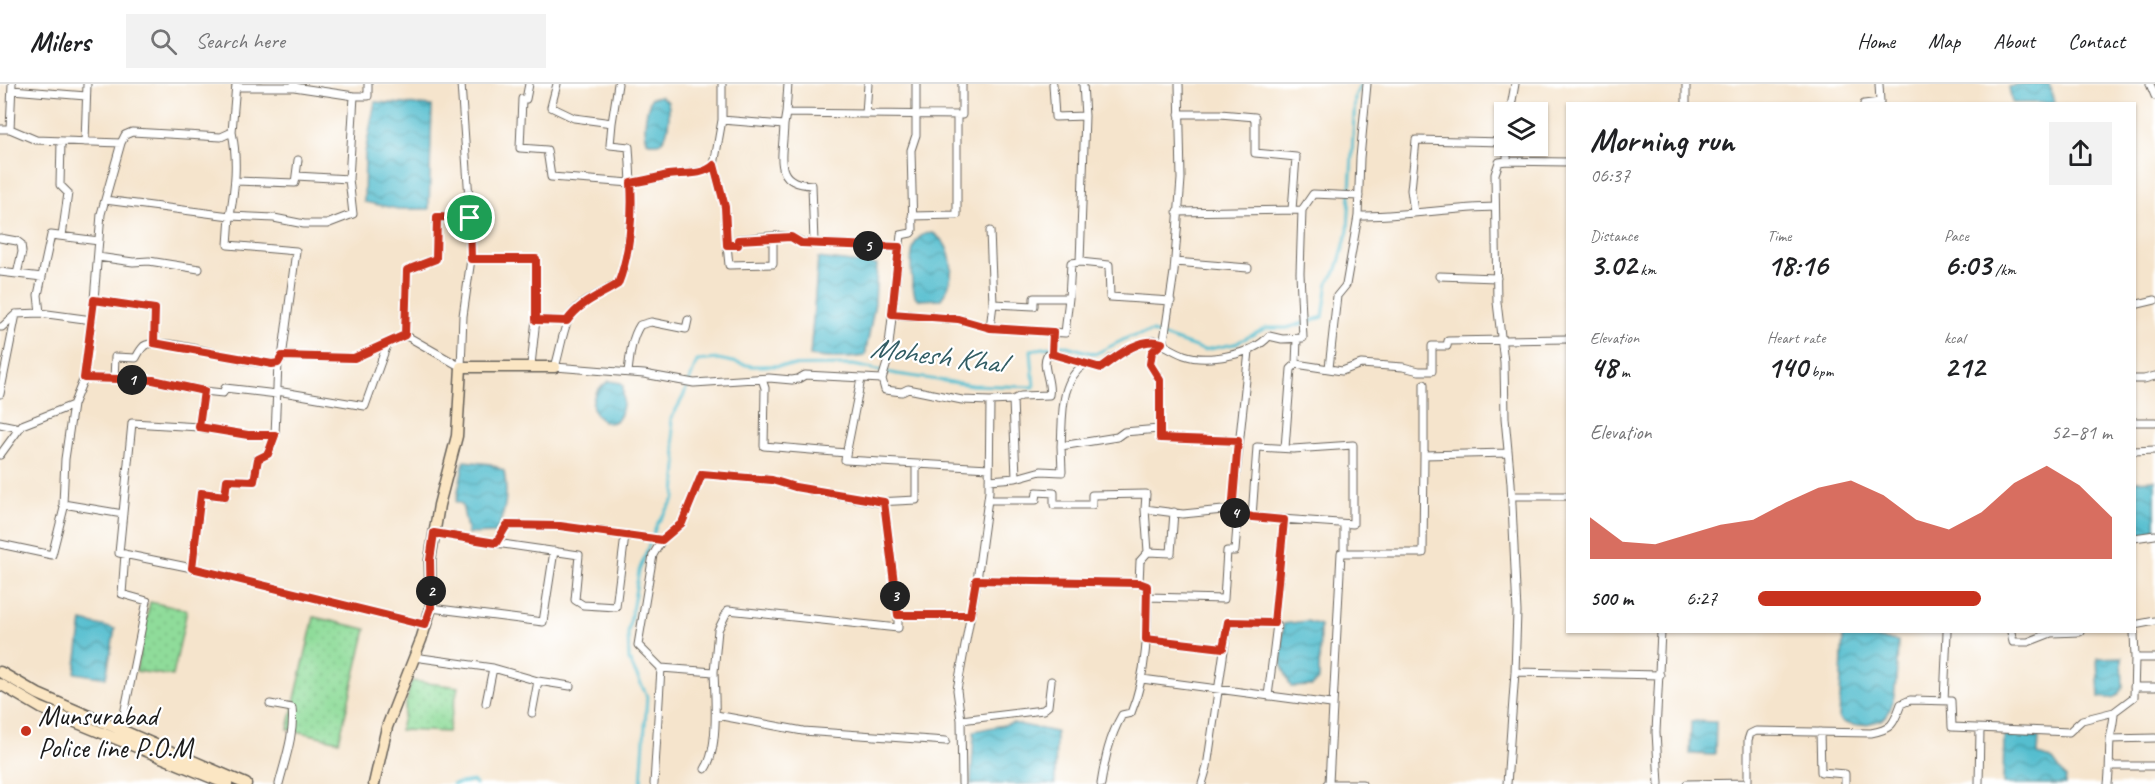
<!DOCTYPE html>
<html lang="en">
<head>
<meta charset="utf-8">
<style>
  body { margin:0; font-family:Caveat,sans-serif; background:#f2f2f2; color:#202124; height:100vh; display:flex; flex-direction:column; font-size:22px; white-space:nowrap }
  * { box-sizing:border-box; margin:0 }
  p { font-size:20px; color:#757577 }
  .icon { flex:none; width:33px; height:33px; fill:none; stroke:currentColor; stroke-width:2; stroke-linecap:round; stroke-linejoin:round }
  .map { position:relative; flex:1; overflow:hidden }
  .details { position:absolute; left:1566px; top:18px; width:570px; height:531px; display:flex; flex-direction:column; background:#fff; border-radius:0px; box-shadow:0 2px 4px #0004 }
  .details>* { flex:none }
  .controls { position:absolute; left:1494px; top:18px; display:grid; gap:12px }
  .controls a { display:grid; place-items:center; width:54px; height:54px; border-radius:0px; background:#fff; box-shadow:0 2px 4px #0004; font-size:30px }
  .pin { position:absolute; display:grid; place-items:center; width:51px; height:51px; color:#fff; margin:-26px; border:3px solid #fff; border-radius:50%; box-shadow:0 2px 6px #0007 }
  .km { position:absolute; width:30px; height:30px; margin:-15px; border-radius:50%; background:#222; color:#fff; font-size:16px; line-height:30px; text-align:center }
  .round { display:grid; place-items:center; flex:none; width:63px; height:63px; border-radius:0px; background:#f2f2f2 }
  .headline { display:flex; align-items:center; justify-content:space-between; height:102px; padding:0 24px }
  h1 { font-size:33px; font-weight:700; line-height:45px }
  .stats { display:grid; grid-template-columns:repeat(3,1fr); gap:9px; height:102px; padding:6px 24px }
  .stats div { display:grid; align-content:center }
  .stats b { font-size:30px; font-weight:700 }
  .stats small { font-size:16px; font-weight:400 }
  .stats p { font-size:16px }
  .chart { height:168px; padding:12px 24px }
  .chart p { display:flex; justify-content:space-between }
  .chart svg { width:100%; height:108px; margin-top:6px; fill:#c8321e; opacity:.7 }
  ul { padding:0 24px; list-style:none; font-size:20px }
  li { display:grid; grid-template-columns:96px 72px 1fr; align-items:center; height:45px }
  li i { height:15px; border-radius:8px; background:#c8321e }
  header { display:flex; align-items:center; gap:36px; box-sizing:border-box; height:84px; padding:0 30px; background:#fff; border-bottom:2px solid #e0e0e0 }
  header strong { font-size:28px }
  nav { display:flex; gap:33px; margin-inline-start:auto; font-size:21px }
  .search { width:420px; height:54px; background:#f2f2f2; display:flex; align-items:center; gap:15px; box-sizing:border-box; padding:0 21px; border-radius:0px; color:#757577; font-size:22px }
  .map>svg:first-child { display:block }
  .green { fill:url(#green-dots); stroke:#567c5b; stroke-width:1.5 }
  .water { fill:url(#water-waves); stroke:#386d76; stroke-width:1.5 }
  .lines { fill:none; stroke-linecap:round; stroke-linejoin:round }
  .stream { stroke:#54becf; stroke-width:3 }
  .street-casing { stroke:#68625a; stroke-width:9 }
  .secondary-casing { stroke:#68625a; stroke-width:13 }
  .street { stroke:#fff; stroke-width:7 }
  .secondary { stroke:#fbe6c3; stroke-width:10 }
  .route-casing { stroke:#fff; stroke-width:12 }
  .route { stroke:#c8321e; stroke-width:8 }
  .poi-dot { fill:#c8321e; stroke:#fff; stroke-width:2 }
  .labels { text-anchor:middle; stroke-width:4.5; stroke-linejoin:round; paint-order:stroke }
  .poi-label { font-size:28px; fill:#1c1c1c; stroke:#fff; text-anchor:start }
  .water-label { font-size:30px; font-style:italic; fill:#325d64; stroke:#fff }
</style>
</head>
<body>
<header>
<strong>Milers</strong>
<div class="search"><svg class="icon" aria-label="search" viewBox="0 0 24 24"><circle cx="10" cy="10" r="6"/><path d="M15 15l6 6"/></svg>Search here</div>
<nav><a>Home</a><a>Map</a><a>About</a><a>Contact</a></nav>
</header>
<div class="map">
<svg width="2155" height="700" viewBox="0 0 2155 700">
  <defs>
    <pattern id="green-dots" width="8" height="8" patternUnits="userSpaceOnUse" patternTransform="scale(1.5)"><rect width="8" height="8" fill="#8fdc9a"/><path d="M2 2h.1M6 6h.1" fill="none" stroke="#7bbc84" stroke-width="1.8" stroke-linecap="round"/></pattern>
    <pattern id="water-waves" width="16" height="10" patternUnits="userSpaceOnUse" patternTransform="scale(1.5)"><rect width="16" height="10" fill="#54becf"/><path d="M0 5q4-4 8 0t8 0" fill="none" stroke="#459aa7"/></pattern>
  </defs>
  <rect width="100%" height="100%" fill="#fff"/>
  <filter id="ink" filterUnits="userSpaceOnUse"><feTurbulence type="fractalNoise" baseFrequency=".0167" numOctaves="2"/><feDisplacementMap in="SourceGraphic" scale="12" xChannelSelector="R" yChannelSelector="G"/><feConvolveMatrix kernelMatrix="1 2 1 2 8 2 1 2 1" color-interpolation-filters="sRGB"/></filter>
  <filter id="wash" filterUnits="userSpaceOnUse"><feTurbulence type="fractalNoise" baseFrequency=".008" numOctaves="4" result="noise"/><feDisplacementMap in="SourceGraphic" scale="24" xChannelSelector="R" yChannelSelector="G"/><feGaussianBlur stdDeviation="1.35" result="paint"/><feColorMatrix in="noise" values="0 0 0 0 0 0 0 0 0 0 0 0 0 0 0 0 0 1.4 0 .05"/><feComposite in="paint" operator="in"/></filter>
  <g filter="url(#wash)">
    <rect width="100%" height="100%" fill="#f5e4cc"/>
    <path class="green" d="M150 518 187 526 173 592 136 587Z
      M314 533 366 545 339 657 288 645Z
      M411 597 458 603 448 648 400 646Z"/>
    <path class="water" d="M2024 0H2049L2055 19H2012L2009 3Z
      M660 12 668 18C670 27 670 58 657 59 656 60 649 58 647 57 643 43 646 27 651 14Z
      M375 18 432 22 429 125H398L364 118 365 69Z
      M933 149C955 163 957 195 941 215L920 216 915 212C911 197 906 159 923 151 926 149 930 149 933 149Z
      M818 174 877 181 875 219 865 272C846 275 829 275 810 272Z
      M609 297 621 299 623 302C623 310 624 319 622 326 616 358 568 322 609 297Z
      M464 377 491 380 504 387C508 408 506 430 495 449L468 450 462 420 456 418Z
      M2155 396V449L2135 451 2134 397Z
      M82 537 115 545 106 594 75 589Z
      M1307 537 1320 541 1319 595 1312 602 1291 603 1281 579 1283 540Z
      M1843 551 1898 557C1897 574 1898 626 1883 635 1879 638 1870 639 1865 640 1856 643 1846 641 1839 635Z
      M2122 573 2123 604C2118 615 2110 615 2099 613L2097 574Z
      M1691 637 1716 638 1715 671 1690 670Z
      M1013 639 1056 648 1055 700H971L974 647Z
      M2004 651 2039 652 2038 671 2053 676 2066 694 2065 700H2003Z"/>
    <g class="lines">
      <path class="stream" d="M453 700 473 697 476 700
        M641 700 647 612 629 576 628 549 639 487 657 440 675 414 677 379 671 335 683 313 697 277 718 275 752 282 853 281 897 290 972 301 1034 303 1031 266 1063 261 1095 270 1129 253 1152 248 1204 266 1234 260 1266 244H1287L1323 233 1328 198 1337 185 1348 147 1355 12 1361 0"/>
    </g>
  </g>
  <g filter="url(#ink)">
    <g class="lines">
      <defs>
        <path id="street" d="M461 0 471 143V175L463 232 461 283 405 251 407 186 436 175 437 133 470 134
          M529 0 526 15H522L520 64 547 66 551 93 631 99 672 91 698 88 710 85 714 81 722 36V0
          M557 0 551 23 574 34 612 39 610 61 629 63C632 107 635 158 618 200 601 210 577 217 568 236 562 250 560 268 555 283L644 290 694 299 769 294 792 296 798 295 805 291 882 295 887 279 901 151 911 149 913 146 911 66 916 51V0
          M1053 0 1055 33 1085 32 1080 178 1109 181 1110 213 1171 217
          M1083 0 1085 32
          M1179 0 1181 95 1174 188 1164 256 1152 268 1150 280 1160 296V354L1238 357
          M1686 0V20
          M2150 0 2155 12
          M236 3H294V0
          M294 3 354 12
          M12 6 86 12
          M1864 20 1880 18 1879 0
          M1510 28 1515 0
          M786 29 788 0
          M866 30 962 31V0
          M1179 30H1220L1255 33V69L1296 73 1292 126
          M722 36 784 41 786 29 866 30 868 0
          M612 39 618 0
          M784 41C783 72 772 100 812 101L814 159 899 163
          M0 45H10L36 56 121 59 101 130 94 216 84 294 73 321 22 341 0 371
          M10 45 12 0
          M232 48C238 77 235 103 230 132L274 134 304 140H327L353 130 349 95 354 12H368V0
          M61 57 60 101 68 109 62 152
          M85 58 87 0
          M121 59 125 51 132 48 221 53 232 48 236 0
          M1507 62V77
          M714 81 725 123 727 161H738V155C751 155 781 149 791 153 803 157 799 159 814 159
          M296 92 349 95
          M236 97 295 99 298 76
          M105 116 230 132 228 161 296 167 282 274 278 279C250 284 162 249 144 262 141 265 138 270 136 274L115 273 114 295
          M1302 126 1313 110 1359 112
          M1414 128 1411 106 1416 56 1504 58
          M912 132 957 131V31
          M1358 132 1360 74 1367 0
          M990 147 993 220
          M0 154 17 157 21 160 22 168 17 190
          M727 161 729 181 773 180V153
          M98 173 133 178 149 177 199 185
          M471 175H536V235L567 237
          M1175 178 1248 184
          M0 188 42 193
          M1439 192 1497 194
          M1069 214 1071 179 1080 178
          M94 216 155 225 154 259
          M2134 221 2155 216
          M40 229 38 211 51 151 99 157
          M893 230 958 235 990 244 993 220 1034 222V214H1069L1065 249 990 244
          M0 243H2L16 230
          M1297 255 1296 280 1342 287 1361 280 1403 283 1419 287H1432V262H1447L1448 257 1568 255
          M1052 270 1053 248
          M282 272 354 274 405 251
          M278 279 275 351 268 370 258 375 254 397 227 396 225 412 201 409 192 484 425 541
          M531 281 536 235
          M1329 284 1337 212 1346 201 1358 132C1404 132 1449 124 1495 123
          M628 288C630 272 631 255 640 241L651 238 686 245 688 236
          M84 294 153 296 204 307
          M762 295 765 304 764 362 846 369
          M861 295 845 376 989 384
          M882 295 885 306 902 308 908 305 962 316 990 317 1013 316 1021 312 1049 311C1052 297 1041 283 1047 271H1059L1101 284 1112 274 1135 262 1154 256C1164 260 1173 267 1184 271 1206 279 1253 271 1269 252L1282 255 1303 254 1300 189 1302 126 1177 128
          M2134 295H2144L2155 292
          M1424 300V371
          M277 307 365 322 388 258
          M0 310 16 230 40 229 92 236
          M1013 316 1016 394
          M73 321 65 375 63 420 123 430
          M2134 338H2155
          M0 340 20 344
          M275 351H248L199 343 204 307 223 309 225 304 277 310
          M1061 362C1063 333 1059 297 1085 280
          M1285 364 1291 285 1296 280
          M2134 367 2155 366
          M989 396 1016 394 1041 387 1062 388 1061 362 1117 353 1124 348 1159 345
          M1512 412H1568
          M988 416H1036L1037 408 1054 409V421H1092V411L1146 410 1145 425 1148 468
          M884 418 898 531
          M1145 425 1183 430 1223 426 1252 433 1257 363 1293 365 1353 361V440L1252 433
          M1232 428 1249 267
          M434 449 496 459 507 441 560 442 662 456 653 471 638 561 661 584
          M2134 454 2155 451
          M662 456 682 439 702 390 772 396 795 403 877 418 916 416V380
          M496 459 579 471 575 516 583 521 616 523 625 452
          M0 460 52 471 65 420
          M1344 469V440
          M192 484 119 469 132 339 199 343
          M977 496 989 408 990 317
          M1139 499 1140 477 1148 468 1171 469 1174 428
          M1148 513 1224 515 1227 467H1235L1238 430
          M431 524 543 538 554 467
          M2134 541 2155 537
          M2011 548 2013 558H2028L2051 549 2080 548
          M1146 555 1223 564
          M414 573 493 584 538 597 570 602
          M2135 574H2155
          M714 588 718 546 728 526 898 544V531H970
          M1515 588 1660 591
          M1142 595 1331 620
          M2134 603H2155
          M1268 612 1277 540 1274 539
          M1944 617 1947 548
          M486 619 493 584
          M270 620 292 624C295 649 285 676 279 700
          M532 629 538 597
          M716 631 803 647 946 657
          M961 636 957 606 977 496 1139 499 1147 502C1148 545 1147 590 1131 629L1122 631C1109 654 1105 675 1101 700
          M121 645 147 517 122 510 125 470
          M1820 648 1821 688 1845 690V700
          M2110 655 2155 654
          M2110 682H2155
          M1329 699 1341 469H1423L1424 371 1508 369
          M654 700 661 584 714 588C715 613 719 665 705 685
          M962 700 961 636 1043 626 1048 622 1051 597
          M1202 700 1207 683 1228 539H1274L1284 436
          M1327 700H1362
          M1507 700 1515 588 1517 528 1511 399 1505 334 1504 278 1497 218 1495 90 1499 78 1507 77 1568 78
          M1659 700 1656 648 1661 548
          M1687 700 1748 699
          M1748 700V656L1750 650 1756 647 1871 649C1893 645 1894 639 1901 620L1910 616 1951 617 1952 643 2069 648 2082 636 2114 628
          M1979 700 1980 645
          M2108 700C2110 685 2109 671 2110 656 2111 647 2114 638 2114 628L2134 613 2135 574 2134 548"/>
        <path id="secondary" d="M0 588 38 610 246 700
          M0 600 41 624 227 700
          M374 700 387 643 421 556 431 524 430 476 439 421 457 352 461 283H555"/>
      </defs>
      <use href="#street" class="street-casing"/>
      <use href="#secondary" class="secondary-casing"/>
      <use href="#street" class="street"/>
      <use href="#secondary" class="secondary"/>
    </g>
  </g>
  <g class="lines" filter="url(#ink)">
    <defs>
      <path id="route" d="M714 81 725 123 727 161H738V156L791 153 801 159 899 163 892 230 958 235 990 244 1053 248 1052 270 1101 284C1117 272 1141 252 1162 259L1152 268 1150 280 1160 296V354L1238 357 1232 428 1252 433 1284 436 1274 539 1228 538 1223 564 1146 555 1147 502 1139 499 976 496 970 531H898L884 418 795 403 772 396 702 390 682 439 662 456 560 442 507 441 496 459 434 449 430 476 431 524 425 541 192 484 201 409 225 412 227 396 254 397 258 375 268 370 275 351H248L199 343 204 307 153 296 84 294 94 216 155 225 154 259 272 280 278 279 282 272 354 274 405 251 407 186 436 175 437 133 470 134 471 175H536V236L567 237C580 218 599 212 618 200 630 170 633 131 631 99 643 97 656 94 668 91 683 89 703 92 714 81Z"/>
    </defs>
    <use href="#route" class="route-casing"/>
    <use href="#route" class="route"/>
  </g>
  <circle class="poi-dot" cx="26" cy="647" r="6"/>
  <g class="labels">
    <g class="poi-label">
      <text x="38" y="641">Munsurabad<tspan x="38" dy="32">Police line P.O.M</tspan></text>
    </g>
    <g class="water-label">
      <text transform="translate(937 271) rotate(7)" y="10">Mohesh Khal</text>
    </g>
  </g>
</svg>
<div class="controls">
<a><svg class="icon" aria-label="layers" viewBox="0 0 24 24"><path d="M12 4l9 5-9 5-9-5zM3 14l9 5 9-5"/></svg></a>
</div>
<div class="pin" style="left:470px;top:134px;background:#1e9e55"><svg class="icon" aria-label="arrive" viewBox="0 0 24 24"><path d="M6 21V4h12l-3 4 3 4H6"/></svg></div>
<b class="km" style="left:132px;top:296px">1</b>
<b class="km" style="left:431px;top:507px">2</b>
<b class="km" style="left:895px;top:512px">3</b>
<b class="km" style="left:1235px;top:429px">4</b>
<b class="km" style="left:868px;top:162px">5</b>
<section class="details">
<div class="headline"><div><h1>Morning run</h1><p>06:37</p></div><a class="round"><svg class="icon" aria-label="share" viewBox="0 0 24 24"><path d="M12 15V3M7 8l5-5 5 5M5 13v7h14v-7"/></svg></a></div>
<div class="stats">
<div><p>Distance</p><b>3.02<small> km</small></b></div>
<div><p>Time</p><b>18:16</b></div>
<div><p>Pace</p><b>6:03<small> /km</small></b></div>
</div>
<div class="stats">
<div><p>Elevation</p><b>48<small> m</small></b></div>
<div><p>Heart rate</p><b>140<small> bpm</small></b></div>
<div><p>kcal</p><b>212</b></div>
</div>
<div class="chart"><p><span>Elevation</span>52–81 m</p>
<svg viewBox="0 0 160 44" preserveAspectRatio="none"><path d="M0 44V27L10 37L20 38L30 34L40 30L50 28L60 21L70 15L80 12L90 18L100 28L110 32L120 25L130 13L140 6L150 14L160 27V44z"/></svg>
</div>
<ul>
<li><b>500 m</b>6:27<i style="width:63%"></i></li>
</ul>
</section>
</div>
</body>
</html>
